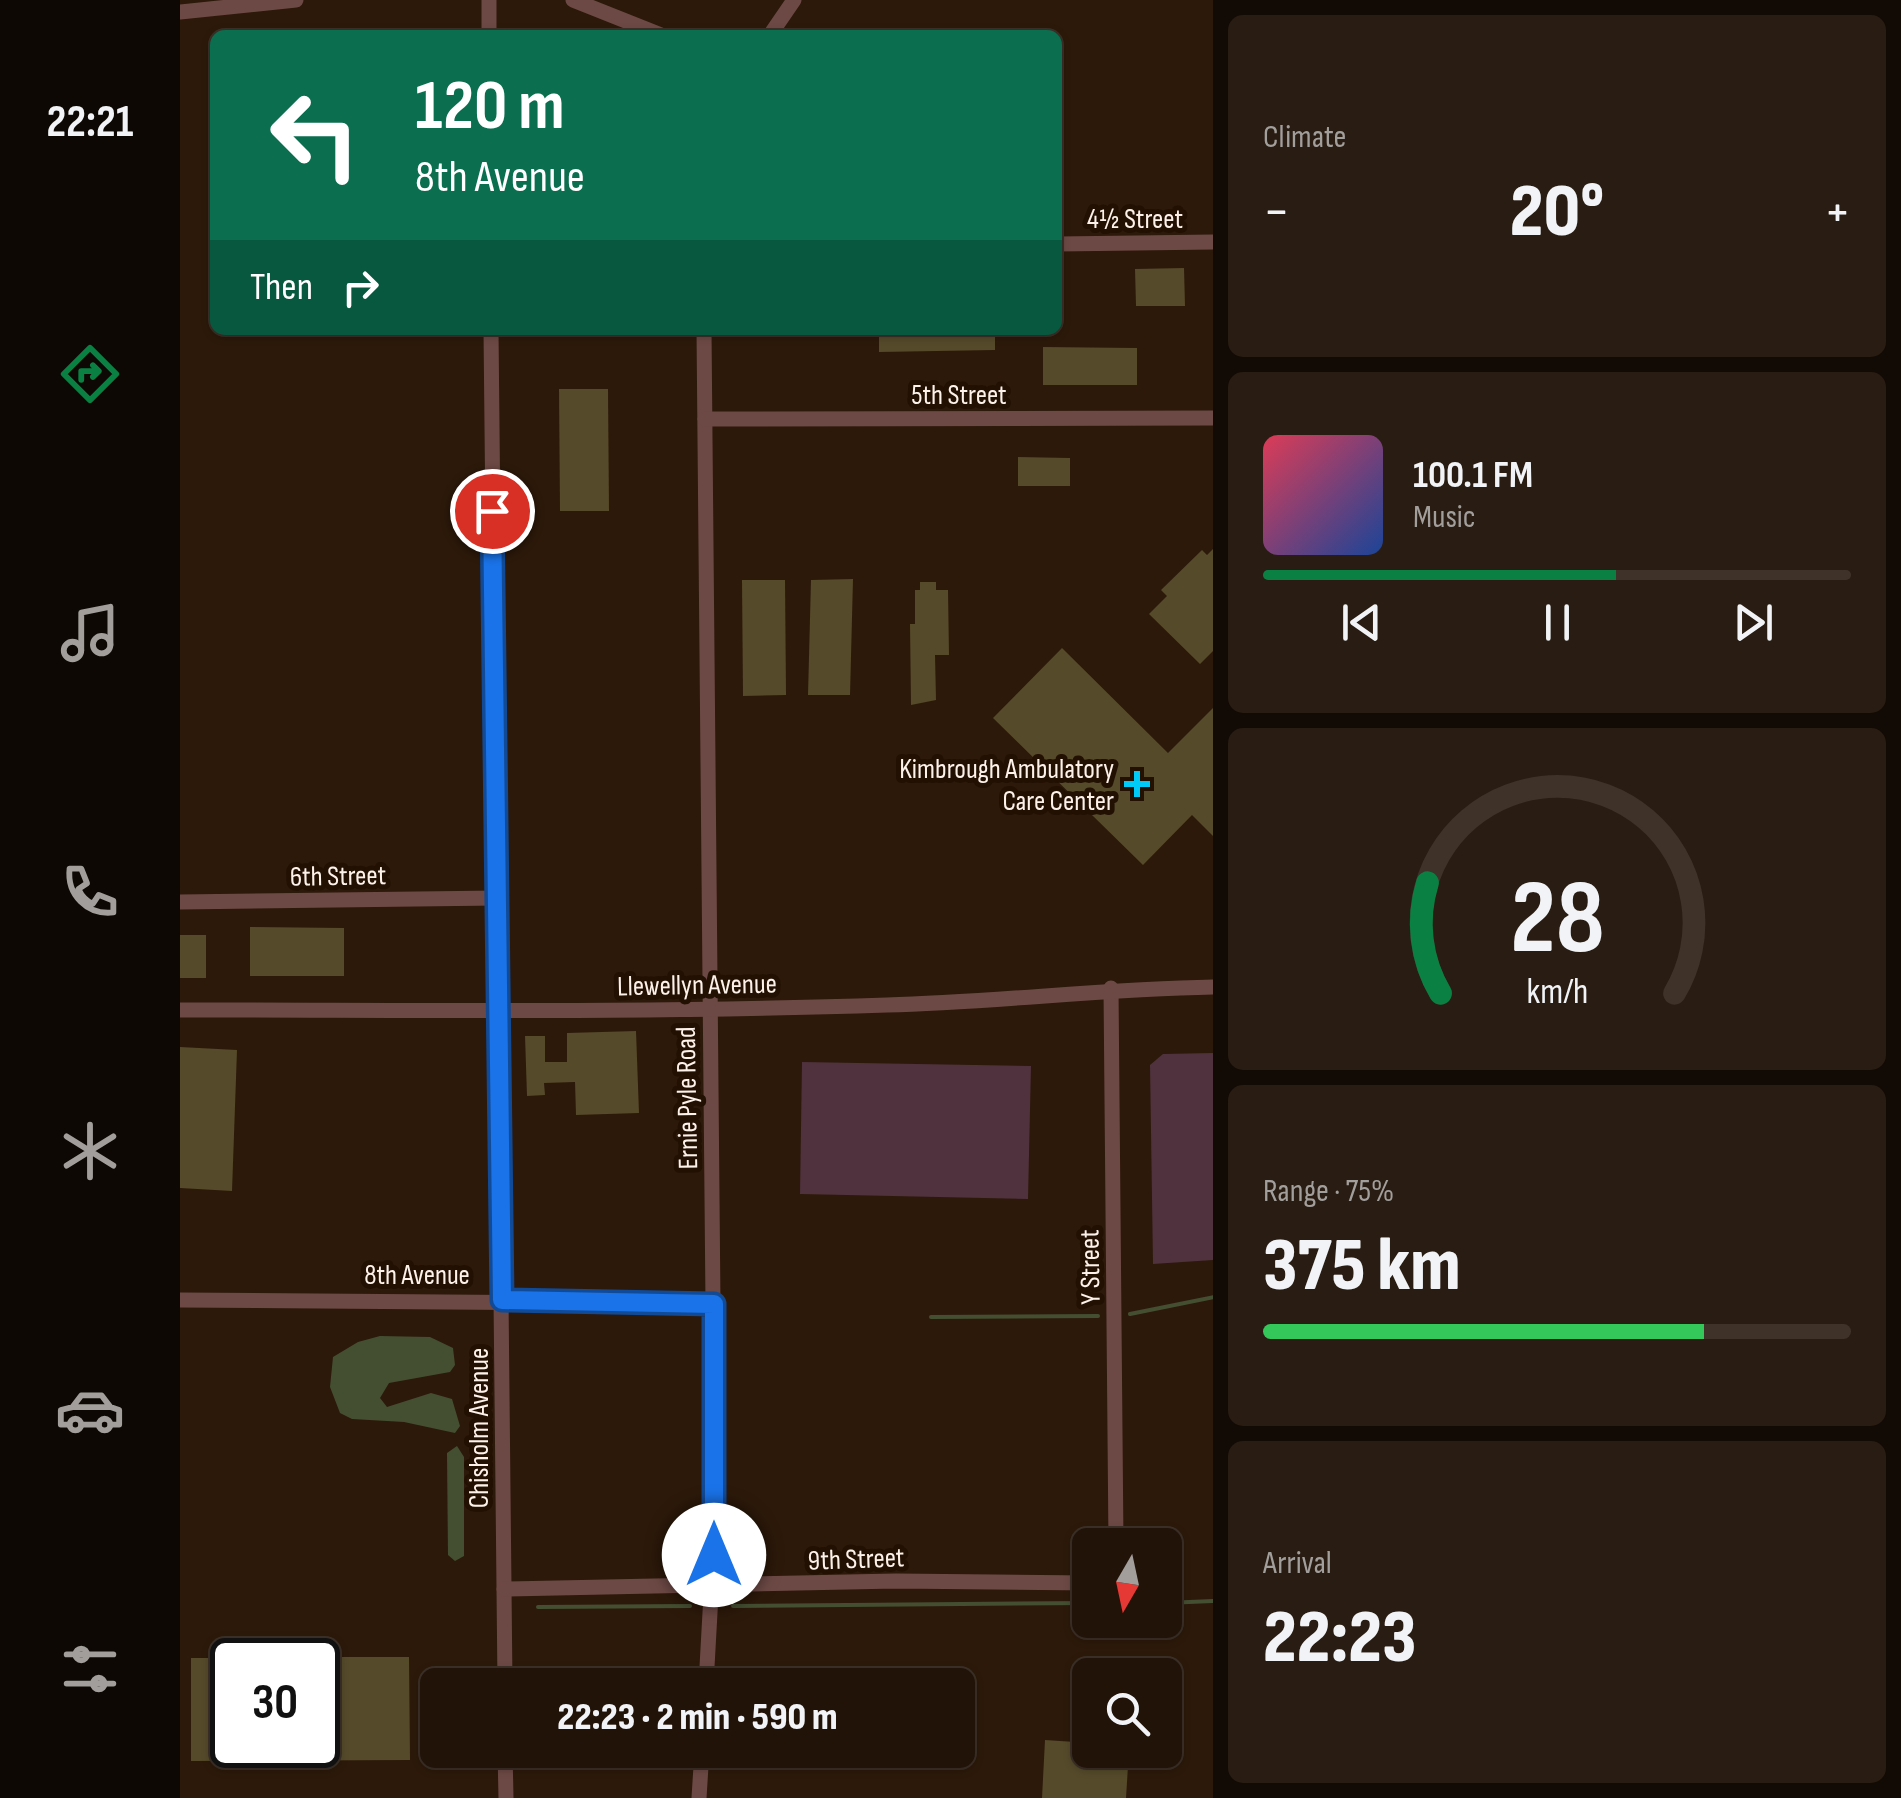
<!DOCTYPE html>
<meta charset="utf-8">
<style>
body{margin:0;font-family:"Sofia Sans Condensed",sans-serif;background:#291c12;color:#f1f3f6;height:100vh;display:flex;flex-direction:column;font-size:38px;white-space:nowrap}
*{box-sizing:border-box;margin:0}
p{font-size:32px;color:#a29e9c}
.icon{flex:none;width:55px;height:55px;fill:none;stroke:currentColor;stroke-width:2;stroke-linecap:round;stroke-linejoin:round}
.map{position:relative;flex:1;overflow:hidden}
.drawer{display:flex;flex-direction:column;gap:15px;padding:15px;background:#120a04;width:688px}
.drawer>*{flex:none}
.banner{position:absolute;left:30px;top:30px;width:852px;height:305px;border-radius:15px;box-shadow:0 2px 8px #0004,0 0 0 2px #3e3229;background:#0b6e4f;color:#fff;overflow:hidden}
.needle{width:65px;rotate:189deg}
.tools{position:absolute;left:892px;top:1528px;display:grid;gap:20px}
.tools a{display:grid;place-items:center;width:110px;height:110px;border-radius:15px;background:#211308;box-shadow:0 2px 8px #0004,0 0 0 2px #3e3229;font-size:50px}
.speed{position:absolute;left:30px;top:1638px;display:flex;gap:20px;font-size:50px;font-weight:700;text-align:center}
.speed>*{display:grid;place-content:center;width:130px;height:130px;border-radius:50%;background:#211308;box-shadow:0 2px 8px #0004,0 0 0 2px #3e3229;line-height:1}
.speed .limit{border:5px solid #111;border-radius:15px;background:#fff;color:#111}
.pin{position:absolute;display:grid;place-items:center;width:85px;height:85px;color:#fff;margin:-42px;border:5px solid #fff;border-radius:50%;box-shadow:0 2px 10px #0007}
.me{position:absolute;width:110px;margin:-55px;rotate:0deg;stroke-linejoin:round;filter:drop-shadow(0 0 8px #0008)}
.turn{display:flex;align-items:center;gap:35px;height:210px;padding:0 40px;font-size:45px}
.turn .icon{width:130px;height:130px;stroke-width:2.5}
.turn b{display:block;font-size:70px;line-height:85px}
.then{display:flex;align-items:center;height:95px;padding:0 40px;background:#0003;gap:20px;font-size:38px}
.big{font-size:75px;font-weight:800;line-height:1.1}
.drawer .card{flex:1;display:flex;flex-direction:column;justify-content:center;gap:15px;min-width:0;padding:0 35px;border-radius:15px;background:#291c12}
.drawer .dial{align-items:center;gap:0}
.dial svg{height:260px;overflow:visible;fill:none;stroke:#3e3229;stroke-width:7;stroke-linecap:round;text-anchor:middle}
.dial text{fill:#f1f3f6;stroke:none}
.song{display:flex;align-items:center;gap:30px}
.cover{width:120px;height:120px;border-radius:15px;background:linear-gradient(135deg,hsl(350 70% 55%),hsl(220 70% 35%))}
.played{height:10px;border-radius:5px;background:linear-gradient(90deg,#0b8043 60%,#3e3229 60%)}
.keys{display:flex;justify-content:space-around;direction:ltr}
.heat{display:flex;justify-content:space-between;align-items:center;font-size:55px;direction:ltr}
.charge{height:15px;border-radius:8px;background:linear-gradient(90deg,#34c759 75%,#3e3229 0)}
.trip{position:absolute;left:240px;top:1668px;width:555px;height:100px;border-radius:15px;background:#211308;box-shadow:0 2px 8px #0004,0 0 0 2px #3e3229;font-weight:800;line-height:100px;text-align:center}
main{display:flex;flex:1;min-height:0}
.tabs{display:flex;flex-direction:column;width:180px;justify-content:space-around;align-items:center;background:#0d0803;color:#a29e9c}
.tabs .icon{width:70px;height:70px}
.tabs .current{color:#0b8043}
.tabs b{font-size:45px;color:#f1f3f6}
.map>svg:first-child{display:block}
.green{fill:#4f323d}
.water{fill:#444f31}
.lines{fill:none;stroke-linecap:round;stroke-linejoin:round}
.stream{stroke:#444f31;stroke-width:4}
.building{fill:#554a2a}
.minor{stroke:#6d4945;stroke-width:15}
.route-casing{stroke:#114b97;stroke-width:25}
.route{stroke:#1a73e8;stroke-width:18}
.poi-dot{fill:#00cbf8;stroke:#221003;stroke-width:4}
.labels{text-anchor:middle;stroke-width:10;stroke-linejoin:round;paint-order:stroke}
.street-label{font-size:28px;fill:#fdf2ea;stroke:#221003}
.poi-label{font-size:28px;fill:#fdf2ea;stroke:#221003;text-anchor:end}
</style>
<main>
<nav class="tabs">
<b>22:21</b>
<svg class="icon current" aria-label="directions" viewBox="0 0 24 24"><path d="M12 3l9 9-9 9-9-9zM9 14v-3h6M13 9l2 2-2 2"/></svg>
<svg class="icon" aria-label="music" viewBox="0 0 24 24"><path d="M9 18V5l10-2v13"/><circle cx="6" cy="18" r="3"/><circle cx="16" cy="16" r="3"/></svg>
<svg class="icon" aria-label="phone" viewBox="0 0 24 24"><path d="M5 4h4l2 5-3 2q2 4 5 5l2-3 5 2v4C11 20 4 13 5 4z"/></svg>
<svg class="icon" aria-label="climate" viewBox="0 0 24 24"><path d="M12 3v18M4 7l16 10M4 17L20 7"/></svg>
<svg class="icon" aria-label="car" viewBox="0 0 24 24"><path d="M5 17H2v-5l4-1 3-4h7l3 4 3 1v5h-3M9 17h6M6 11h13"/><circle cx="7" cy="17" r="2"/><circle cx="17" cy="17" r="2"/></svg>
<svg class="icon" aria-label="filters" viewBox="0 0 24 24"><path d="M4 7h16M4 17h16"/><circle cx="9" cy="7" r="2"/><circle cx="15" cy="17" r="2"/></svg>
</nav>
<div class="map">
<svg width="1034" height="1798" viewBox="0 0 1034 1798">
<rect width="100%" height="100%" fill="#2c190a"/>
<g class="green">
<path d="M1033 1053V1260L973 1264 970 1065 983 1054Z"/>
<path d="M622 1062 851 1066 848 1199 620 1194Z"/>
</g>
<g class="water">
<path d="M200 1336 250 1337 273 1348 275 1365 270 1372 209 1383 200 1398 207 1407 251 1393 272 1399 280 1426 275 1433 224 1422 172 1419 160 1413 150 1387 153 1357 178 1342Z"/>
<path d="M277 1446 284 1457V1556L275 1561 268 1555 267 1453Z"/>
</g>
<g class="lines">
<g class="stream">
<path d="M950 1314 1034 1297"/>
<path d="M751 1317 918 1316"/>
<path d="M985 1603 1034 1601"/>
<path d="M553 1606 910 1603"/>
<path d="M358 1607 510 1606"/>
</g>
</g>
<g class="building">
<path d="M1004 268 1005 306H956L955 269Z"/>
<path d="M699 330H815V350L699 352Z"/>
<path d="M863 347 957 348V385H863Z"/>
<path d="M379 389H428L429 511H380Z"/>
<path d="M838 457 890 458V486H838Z"/>
<path d="M1034 548V650L1020 664 969 614 987 596 981 590 1022 550 1027 555Z"/>
<path d="M673 579 670 695H628L631 580Z"/>
<path d="M562 580H605L606 695 563 696Z"/>
<path d="M740 582H756V590H768L769 655H755L756 700 731 705 730 624H735V590H740Z"/>
<path d="M882 648 988 753 1034 707V837L1012 815 963 865 813 718Z"/>
<path d="M70 927 164 928V976H70Z"/>
<rect x="0" y="935" width="26" height="43"/>
<path d="M456 1031 459 1113 396 1115 395 1082 364 1083 365 1095 347 1096 345 1036H365V1062H387V1033Z"/>
<path d="M0 1047 57 1050 52 1191 0 1188Z"/>
<path d="M138 1657H229L230 1760 11 1761V1658H52V1745H138Z"/>
<path d="M865 1740 910 1743V1750H949L946 1798H862Z"/>
</g>
<g class="lines">
<g class="minor">
<path d="M309 0V35"/>
<path d="M393 0 481 35"/>
<path d="M0 12 116 0"/>
<path d="M590 35 614 0"/>
<path d="M878 244 1034 242"/>
<path d="M311 330 325 1685"/>
<path d="M524 330 535 1522 526 1685"/>
<path d="M525 419 1034 418"/>
<path d="M0 902 318 898"/>
<path d="M931 988 936 1545"/>
<path d="M0 1010C236 1010 472 1013 707 1005 816 1002 924 989 1034 987"/>
<path d="M0 1300 534 1304"/>
<path d="M324 1589 716 1581 910 1583"/>
<path d="M325 1750 326 1798"/>
<path d="M519 1798 522 1750"/>
</g>
</g>
<g class="lines">
<g class="route-casing">
<path id="route" d="M312 511 322 1300 534 1304V1555"/>
</g>
<use href="#route" class="route"/>
</g>
<path class="poi-dot" d="M952 769h10v10h10v10h-10v10h-10v-10h-10v-10h10z"/>
<g class="labels">
<g class="street-label">
<text x="955" y="228">4½ Street</text>
<text x="779" y="404">5th Street</text>
<text transform="translate(158 875) rotate(-1)" y="10">6th Street</text>
<text transform="translate(517 984) rotate(-1)" y="10">Llewellyn Avenue</text>
<text transform="translate(506 1098) rotate(-91)" y="10">Ernie Pyle Road</text>
<text transform="translate(909 1267) rotate(-91)" y="10">Y Street</text>
<text x="237" y="1284">8th Avenue</text>
<text transform="translate(298 1428) rotate(-90)" y="10">Chisholm Avenue</text>
<text transform="translate(676 1558) rotate(-2)" y="10">9th Street</text>
</g>
<g class="poi-label">
<text x="934" y="778">Kimbrough Ambulatory<tspan x="934" dy="32">Care Center</tspan></text>
</g>
</g>
</svg>
<div class="tools">
<a><svg class="needle" viewBox="-14 -14 28 28"><path d="M0-13l5 13h-10z" fill="#e53935"/><path d="M0 13l5-13h-10z" fill="#a29e9c"/></svg></a>
<a><svg class="icon" aria-label="search" viewBox="0 0 24 24"><circle cx="10" cy="10" r="6"/><path d="M15 15l6 6"/></svg></a>
</div>
<div class="speed"><div class="limit">30</div></div>
<div class="pin" style="left:312px;top:511px;background:#d93025"><svg class="icon" aria-label="arrive" viewBox="0 0 24 24"><path d="M6 21V4h12l-3 4 3 4H6"/></svg></div>
<svg class="me" style="left:534px;top:1555px" viewBox="-20 -20 40 40"><circle r="19" fill="#fff"/><path d="M0-13L10 11 0 6-10 11z" fill="#1a73e8"/></svg>
<div class="trip">22:23 · 2 min · 590 m</div>
<div class="banner">
<div class="turn"><svg class="icon" aria-label="left" viewBox="0 0 24 24"><path d="M17 20v-9H6M10 6l-5 5 5 5"/></svg><div><b>120 m</b>8th Avenue</div></div>
<div class="then">Then<svg class="icon" aria-label="right" viewBox="0 0 24 24"><path d="M7 20v-9h11M14 6l5 5-5 5"/></svg></div>
</div>
</div>
<section class="drawer">
<div class="card"><p>Climate</p>
<div class="heat"><a>−</a><b class="big">20°</b><a>+</a></div>
</div>
<div class="card">
<div class="song"><i class="cover"></i><div><b>100.1 FM</b><p>Music</p></div></div>
<div class="played"></div>
<div class="keys"><svg class="icon" aria-label="previous" viewBox="0 0 24 24"><path d="M18 5L8 12l10 7zM5 5v14"/></svg><svg class="icon" aria-label="pause" viewBox="0 0 24 24"><path d="M8 5v14M16 5v14"/></svg><svg class="icon" aria-label="next" viewBox="0 0 24 24"><path d="M6 5l10 7-10 7zM19 5v14"/></svg></div>
</div>
<div class="card dial"><svg viewBox="0 0 100 80">
<path d="M14 69A42 42 0 1 1 86 69"/>
<path d="M14 69A42 42 0 0 1 10 35" stroke="#0b8043"/>
<text x="50" y="56" font-size="32" font-weight="700">28</text>
<text x="50" y="72" font-size="11">km/h</text>
</svg></div>
<div class="card"><p>Range · 75%</p><b class="big">375 km</b><div class="charge"></div></div>
<div class="card"><p>Arrival</p><b class="big">22:23</b></div>
</section>
</main>
